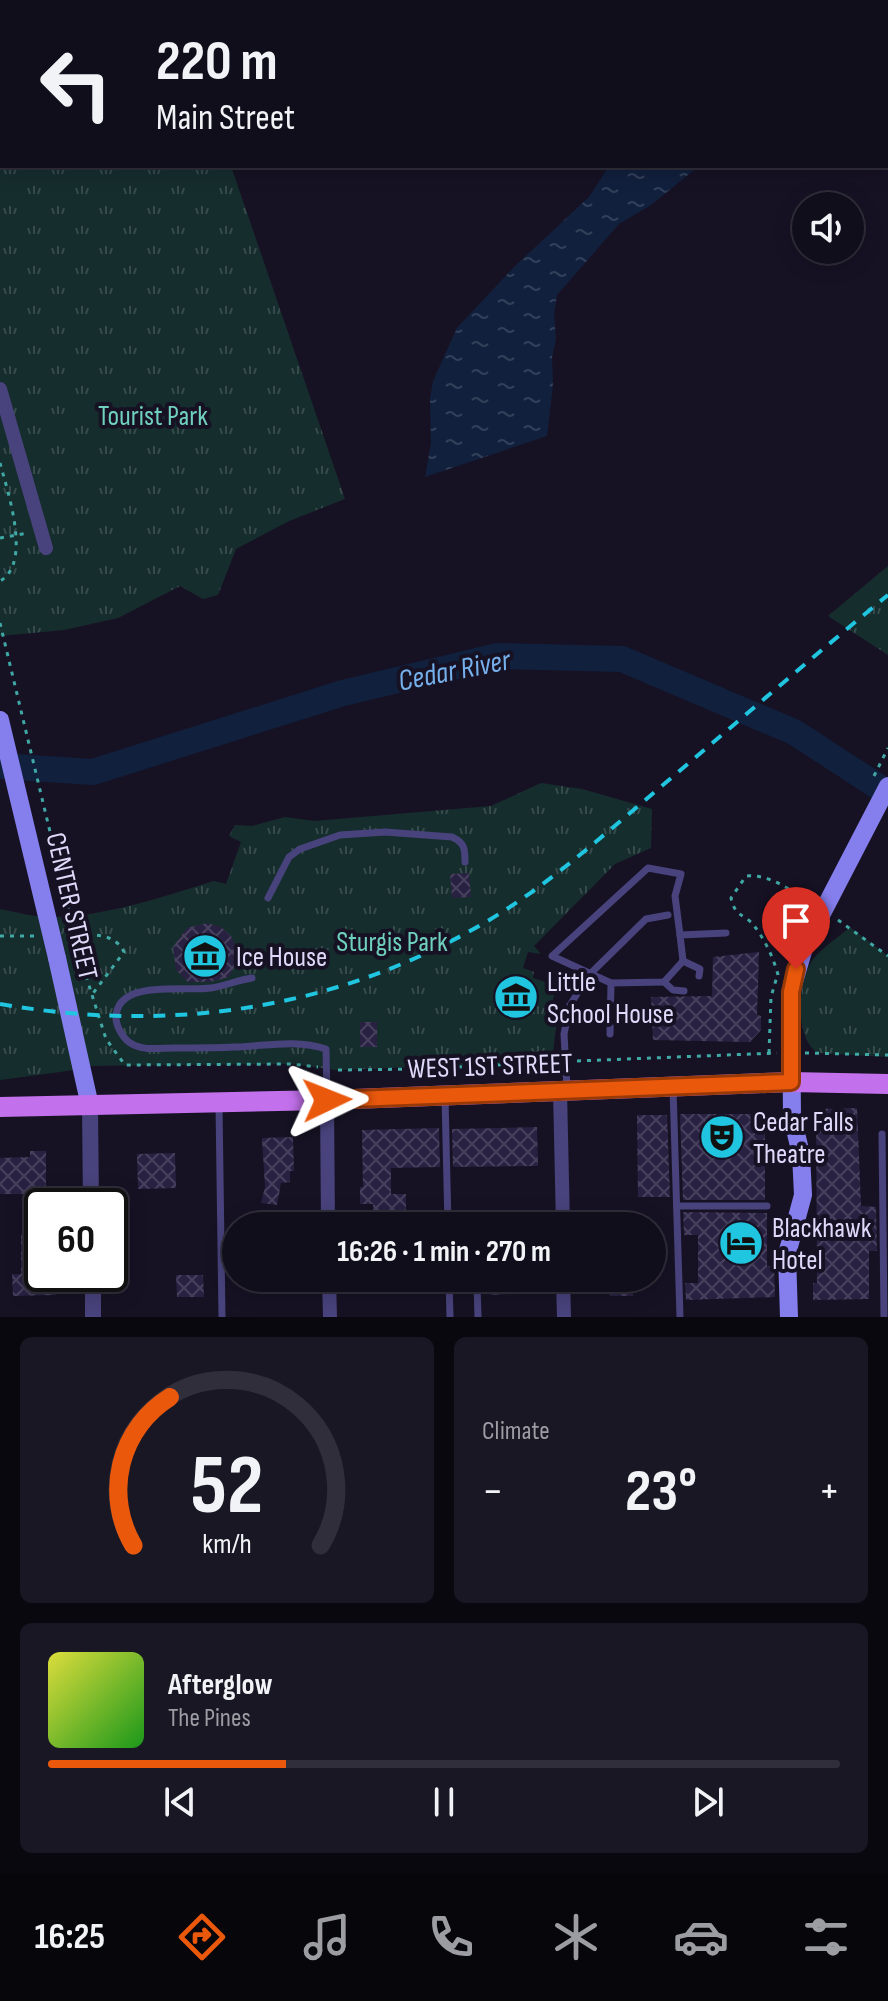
<!DOCTYPE html>
<meta charset="utf-8">
<style>
body{margin:0;font-family:"Sofia Sans Condensed",sans-serif;background:#191724;color:#f1f3f6;height:100vh;display:flex;flex-direction:column;font-size:30px;white-space:nowrap}
*{box-sizing:border-box;margin:0}
p{font-size:26px;color:#9c9ca3}
.icon{flex:none;width:44px;height:44px;fill:none;stroke:currentColor;stroke-width:2;stroke-linecap:round;stroke-linejoin:round}
.map{position:relative;height:1317px;overflow:hidden}
.panel{display:flex;flex-direction:column;gap:20px;padding:20px;background:#09080f;flex:1}
.panel>*{flex:none}
.top-card{position:absolute;left:0px;top:0px;width:888px;height:168px;box-shadow:0 4px 20px #0003,0 0 0 2px #302e3a;background:#100e1b;color:#f1f3f6;overflow:hidden}
.fabs{position:absolute;left:792px;top:192px;display:grid;gap:16px}
.fabs a{display:grid;place-items:center;width:72px;height:72px;border-radius:50%;background:#100e1b;box-shadow:0 4px 20px #0003,0 0 0 2px #302e3a;font-size:40px}
.speed{position:absolute;left:24px;top:1188px;display:flex;gap:16px;font-size:40px;font-weight:700;text-align:center}
.speed>*{display:grid;place-content:center;width:104px;height:104px;border-radius:50%;background:#100e1b;box-shadow:0 4px 20px #0003,0 0 0 2px #302e3a;line-height:1}
.speed .limit{border:4px solid #111;border-radius:12px;background:#fff;color:#111}
.pin{position:absolute;display:grid;place-items:center;width:68px;height:68px;color:#fff;margin:-82px -34px;border-radius:50% 50% 50% 0;rotate:-45deg;box-shadow:0 0 8px #0007}
.pin .icon{rotate:45deg}
.me{position:absolute;width:88px;margin:-44px;rotate:88deg;stroke-linejoin:round;filter:drop-shadow(0 0 6px #0008)}
.turn{display:flex;align-items:center;gap:28px;height:168px;padding:0 24px;font-size:36px}
.turn .icon{width:104px;height:104px;stroke-width:2.5}
.turn b{display:block;font-size:56px;line-height:68px}
.big{font-size:60px;font-weight:700;line-height:1.1}
.panel .widget{flex:1;display:flex;flex-direction:column;justify-content:center;gap:12px;min-width:0;padding:0 28px;border-radius:12px;background:#191724}
.panel .dial{align-items:center;gap:0}
.dial svg{height:208px;overflow:visible;fill:none;stroke:#302e3a;stroke-width:7;stroke-linecap:round;text-anchor:middle}
.dial text{fill:#f1f3f6;stroke:none}
.song{display:flex;align-items:center;gap:24px}
.cover{width:96px;height:96px;border-radius:12px;background:linear-gradient(135deg,hsl(60 70% 55%),hsl(120 70% 35%))}
.played{height:8px;border-radius:4px;background:linear-gradient(90deg,#ea580c 30%,#302e3a 30%)}
.keys{display:flex;justify-content:space-around;direction:ltr}
.heat{display:flex;justify-content:space-between;align-items:center;font-size:44px;direction:ltr}
.panel .tiles{flex:1;display:grid;gap:20px;grid-template-columns:1fr 1fr}
.widget:last-child{grid-column:span 2}
.trip{position:absolute;left:222px;top:1212px;width:444px;height:80px;border-radius:40px;background:#100e1b;box-shadow:0 4px 20px #0003,0 0 0 2px #302e3a;font-weight:700;line-height:80px;text-align:center}
.tab-bar{display:flex;height:128px;justify-content:space-around;align-items:center;background:#06060b;color:#9c9ca3}
.tab-bar .icon{width:56px;height:56px}
.tab-bar .on{color:#ea580c}
.tab-bar b{font-size:36px;color:#f1f3f6}
.map>svg:first-child{display:block}
.park{fill:url(#park-tufts)}
.water{fill:url(#water-ripples)}
.lines{fill:none;stroke-linecap:round;stroke-linejoin:round}
.river{stroke:#11203d;stroke-width:26}
.building{fill:url(#building-cross-hatch)}
.path{stroke:#40a8a5;stroke-width:3;stroke-dasharray:4 6;stroke-linecap:butt}
.service{stroke:#48437c;stroke-width:7}
.minor{stroke:#48437c;stroke-width:14}
.tertiary{stroke:#48437c;stroke-width:16}
.secondary{stroke:#857eed;stroke-width:18}
.primary{stroke:#c270eb;stroke-width:20}
.rail{stroke:#20c5e0;stroke-width:4;stroke-dasharray:12 10;stroke-linecap:butt}
.path-bridge{stroke:#40a8a5;stroke-width:3;stroke-dasharray:4 6;stroke-linecap:butt}
.secondary-bridge{stroke:#857eed;stroke-width:18}
.route-casing{stroke:#983908;stroke-width:20}
.route{stroke:#ea580c;stroke-width:14}
.labels{text-anchor:middle;stroke-width:8;stroke-linejoin:round;paint-order:stroke}
.park-label{font-size:28px;fill:#6fd0bc;stroke:#161224}
.street-label{font-size:28px;fill:#dfdafa;stroke:#161224}
.poi-label{font-size:28px;fill:#dfdafa;stroke:#161224;text-anchor:start}
.water-label{font-size:30px;font-style:italic;fill:#76b0ec;stroke:#161224}
</style>
<div class="map">
<svg width="888" height="1317" viewBox="0 0 888 1317">
<defs>
<pattern id="park-tufts" width="24" height="20" patternUnits="userSpaceOnUse" patternTransform="scale(2)"><rect width="24" height="20" fill="#162d2d"/><path d="M3 7l-1-3M5 7V3M7 7l1-3M15 17l-1-3M17 17v-4M19 17l1-3" fill="none" stroke="#374b4c"/></pattern>
<pattern id="water-ripples" width="26" height="14" patternUnits="userSpaceOnUse" patternTransform="scale(2)"><rect width="26" height="14" fill="#11203d"/><path d="M2 4q2-2 4 0t4 0M15 11q2-2 4 0t4 0" fill="none" stroke="#33405a"/></pattern>
<pattern id="building-cross-hatch" width="8" height="8" patternUnits="userSpaceOnUse" patternTransform="scale(2)"><rect width="8" height="8" fill="#292142"/><path d="M0 0l8 8M0 8l8-8" fill="none" stroke="#48415e"/></pattern>
</defs>
<rect width="100%" height="100%" fill="#161224"/>
<g class="park">
<path d="M0 61 2 166H231L345 499 289 521 236 549 218 595 203 599 180 586 118 618 64 630 0 636Z"/>
<path d="M888 566V655L828 616Z"/>
<path d="M541 783 582 789 652 809 651 848 615 864 534 946 541 954 528 952 523 968 534 972 533 978 557 986 546 1021 556 1026 552 1062 336 1070 291 1064 82 1066V1069L0 1080V909C16 912 33 917 49 917 106 917 161 897 214 881L226 884 241 842 229 836 235 825 252 826 285 817 314 821 491 806Z"/>
<path d="M850 927 888 956V1057L818 1053C795 1039 798 988 809 966 816 951 838 938 850 927Z"/>
</g>
<path class="water" d="M609 166H699L651 205 619 224 557 295 554 315 556 339 552 357 553 385 547 436 425 477 431 443 430 399 433 381 457 328 515 266 589 197Z"/>
<g class="lines">
<path class="river" d="M0 766 93 772 343 693 498 656 622 659 794 732 888 793"/>
</g>
<g class="building">
<path d="M469 873 471 897 452 898 450 874Z"/>
<path d="M207 923 221 927 231 936 237 950 236 964 229 977 210 982H188L176 970 173 947 187 928Z"/>
<path d="M759 952 757 1015 761 1016V1030L750 1042 653 1040 651 997 712 996 713 957Z"/>
<path d="M511 981 532 989 521 1015 500 1005Z"/>
<rect x="360" y="1022" width="17" height="25"/>
<path d="M857 1108 861 1206 876 1207 877 1251H869V1299L813 1300V1283H817L816 1109Z"/>
<path d="M680 1114H765V1200H683Z"/>
<path d="M637 1115H667L670 1197H638Z"/>
<path d="M537 1127 538 1166 453 1167 452 1129Z"/>
<path d="M439 1128 440 1167 391 1168V1194H406V1211H393V1226H374L373 1204H360V1187H363L362 1130Z"/>
<path d="M293 1137 294 1171H290V1182L281 1183 277 1205 261 1203 265 1187 262 1138Z"/>
<path d="M30 1151H46V1203H31V1194H0V1158L30 1157Z"/>
<path d="M175 1153 176 1188 138 1189 137 1154Z"/>
<path d="M683 1212 767 1213V1266H774L775 1297 686 1300 685 1283H698V1235H684Z"/>
<path d="M21 1234H42V1274H56V1295L13 1296 12 1274H21Z"/>
<path d="M176 1275H203L204 1297H177Z"/>
<path d="M489 1278H534V1293L490 1295Z"/>
<path d="M610 1278H634L633 1296H610Z"/>
</g>
<g class="lines">
<g class="path">
<path d="M0 463C8 493 32 563 0 581"/>
<path d="M0 538 28 533"/>
<path d="M838 920 888 956"/>
<path d="M67 935C88 935 114 931 124 952L91 996"/>
<path d="M0 936H35"/>
<path d="M80 957 106 1039 125 1065 291 1064 318 1067"/>
<path d="M778 975C774 959 765 940 755 927 744 912 736 919 731 898L746 876C771 874 791 891 811 903"/>
<path d="M769 1053 771 997 778 973"/>
<path d="M805 1053 888 1055"/>
<path d="M577 1061 777 1053"/>
<path d="M338 1070 420 1069 554 1062"/>
</g>
<g class="service">
<path d="M268 898 289 857 300 849 340 835 385 832 452 837C465 843 465 849 465 862"/>
<path d="M683 961 700 969 699 976"/>
<path d="M252 978C238 980 225 986 211 988 186 992 115 978 116 1019 117 1028 124 1040 132 1044 144 1051 161 1048 174 1048 195 1048 215 1048 235 1047 267 1046 295 1039 326 1049L327 1097"/>
<path d="M664 982 673 990 684 991"/>
<path d="M611 983 664 982 683 961 680 935 726 933"/>
<path d="M610 1034 611 983 552 956 648 868 681 874 675 896 680 935"/>
<path d="M567 1088 564 1034 570 1005 589 975 646 919 668 915"/>
<path d="M673 1088 680 1317"/>
<path d="M445 1097 448 1226"/>
<path d="M219 1105 222 1317"/>
<path d="M882 1134 884 1317"/>
<path d="M677 1206H767"/>
<path d="M449 1278 450 1317"/>
<path d="M477 1284 478 1317"/>
</g>
<g class="minor">
<path d="M0 389 46 548"/>
<path d="M560 1090 563 1226"/>
<path d="M327 1100 328 1226"/>
<path d="M329 1278 330 1317"/>
<path d="M563 1278 564 1317"/>
</g>
<g class="tertiary">
<path d="M90 1106 91 1206"/>
<path d="M93 1274V1317"/>
</g>
<g class="secondary">
<path d="M57 958 90 1106"/>
<path d="M789 1317 787 1254 803 1195 801 1154 792 1117 791 992 804 948"/>
</g>
<path class="primary" d="M0 1107 327 1100 791 1082 888 1084"/>
<path class="rail" d="M0 1004C168 1033 330 1011 479 926 544 889 600 838 657 790 734 725 810 659 888 595"/>
<g class="path-bridge">
<path d="M0 623 80 957"/>
<path d="M874 776 888 748"/>
</g>
<g class="secondary-bridge">
<path d="M0 720 57 958"/>
<path d="M804 948 888 786"/>
</g>
</g>
<g class="lines">
<g class="route-casing">
<path id="route" d="M327 1100 791 1082V992L796 969"/>
</g>
<use href="#route" class="route"/>
</g>
<defs>
<g id="museum-disc" transform="scale(2.3)"><circle r="9.5" fill="#20c5e0" stroke="#161224"/><path d="M0-6L6-3V-2H-6V-3ZM-5-1h2V3h-2ZM-1-1h2V3h-2ZM3-1h2V3H3ZM-6 4H6V6H-6Z" fill="#111"/></g>
<g id="theatre-disc" transform="scale(2.3)"><circle r="9.5" fill="#20c5e0" stroke="#161224"/><path d="M-5-5.5Q0-4 5-5.5V0Q5 5 0 6Q-5 5-5 0ZM-3.3-2.5H-1v1.5H-3.3ZM1-2.5H3.3v1.5H1ZM-2.8 1Q0 5.5 2.8 1Z" fill="#111"/></g>
<g id="hotel-disc" transform="scale(2.3)"><circle r="9.5" fill="#20c5e0" stroke="#161224"/><path d="M-6-4.5h1.5V1H6V5H4.5V3h-9V5H-6ZM-4 0a1.8 1.8 0 1 1 3.6 0ZM.5 0V-2.5h3Q6-2.5 6 0Z" fill="#111"/></g>
</defs>
<g fill-rule="evenodd">
<use href="#museum-disc" x="205" y="956"/>
<use href="#museum-disc" x="516" y="997"/>
<use href="#theatre-disc" x="722" y="1137"/>
<use href="#hotel-disc" x="741" y="1243"/>
</g>
<g class="labels">
<g class="park-label">
<text x="153" y="425">Tourist Park</text>
<text x="392" y="951">Sturgis Park</text>
</g>
<g class="street-label">
<text transform="translate(73 906) rotate(77)" y="10">CENTER STREET</text>
<text transform="translate(490 1065) rotate(-2)" y="10">WEST 1ST STREET</text>
</g>
<g class="poi-label">
<text x="236" y="966">Ice House</text>
<text x="547" y="991">Little<tspan x="547" dy="32">School House</tspan></text>
<text x="753" y="1131">Cedar Falls<tspan x="753" dy="32">Theatre</tspan></text>
<text x="772" y="1237">Blackhawk<tspan x="772" dy="32">Hotel</tspan></text>
</g>
<g class="water-label">
<text transform="translate(454 670) rotate(-11)" y="10">Cedar River</text>
</g>
</g>
</svg>
<div class="fabs">
<a><svg class="icon" aria-label="sound" viewBox="0 0 24 24"><path d="M4 9h4l5-4v14l-5-4H4zM17 9q2 3 0 6"/></svg></a>
</div>
<div class="speed"><div class="limit">60</div></div>
<div class="pin" style="left:796px;top:969px;background:#d93025"><svg class="icon" aria-label="arrive" viewBox="0 0 24 24"><path d="M6 21V4h12l-3 4 3 4H6"/></svg></div>
<svg class="me" style="left:327px;top:1100px" viewBox="-20 -20 40 40"><path d="M0-17L14 15 0 8-14 15z" fill="#ea580c" stroke="#fff" stroke-width="4"/></svg>
<div class="trip">16:26 · 1 min · 270 m</div>
<div class="top-card">
<div class="turn"><svg class="icon" aria-label="left" viewBox="0 0 24 24"><path d="M17 20v-9H6M10 6l-5 5 5 5"/></svg><div><b>220 m</b>Main Street</div></div>
</div>
</div>
<section class="panel">
<div class="tiles">
<div class="widget dial"><svg viewBox="0 0 100 80">
<path d="M14 69A42 42 0 1 1 86 69"/>
<path d="M14 69A42 42 0 0 1 28 12" stroke="#ea580c"/>
<text x="50" y="56" font-size="32" font-weight="700">52</text>
<text x="50" y="72" font-size="11">km/h</text>
</svg></div>
<div class="widget"><p>Climate</p>
<div class="heat"><a>−</a><b class="big">23°</b><a>+</a></div>
</div>
<div class="widget">
<div class="song"><i class="cover"></i><div><b>Afterglow</b><p>The Pines</p></div></div>
<div class="played"></div>
<div class="keys"><svg class="icon" aria-label="previous" viewBox="0 0 24 24"><path d="M18 5L8 12l10 7zM5 5v14"/></svg><svg class="icon" aria-label="pause" viewBox="0 0 24 24"><path d="M8 5v14M16 5v14"/></svg><svg class="icon" aria-label="next" viewBox="0 0 24 24"><path d="M6 5l10 7-10 7zM19 5v14"/></svg></div>
</div>
</div>
</section>
<nav class="tab-bar">
<b>16:25</b>
<svg class="icon on" aria-label="directions" viewBox="0 0 24 24"><path d="M12 3l9 9-9 9-9-9zM9 14v-3h6M13 9l2 2-2 2"/></svg>
<svg class="icon" aria-label="music" viewBox="0 0 24 24"><path d="M9 18V5l10-2v13"/><circle cx="6" cy="18" r="3"/><circle cx="16" cy="16" r="3"/></svg>
<svg class="icon" aria-label="phone" viewBox="0 0 24 24"><path d="M5 4h4l2 5-3 2q2 4 5 5l2-3 5 2v4C11 20 4 13 5 4z"/></svg>
<svg class="icon" aria-label="climate" viewBox="0 0 24 24"><path d="M12 3v18M4 7l16 10M4 17L20 7"/></svg>
<svg class="icon" aria-label="car" viewBox="0 0 24 24"><path d="M5 17H2v-5l4-1 3-4h7l3 4 3 1v5h-3M9 17h6M6 11h13"/><circle cx="7" cy="17" r="2"/><circle cx="17" cy="17" r="2"/></svg>
<svg class="icon" aria-label="filters" viewBox="0 0 24 24"><path d="M4 7h16M4 17h16"/><circle cx="9" cy="7" r="2"/><circle cx="15" cy="17" r="2"/></svg>
</nav>
